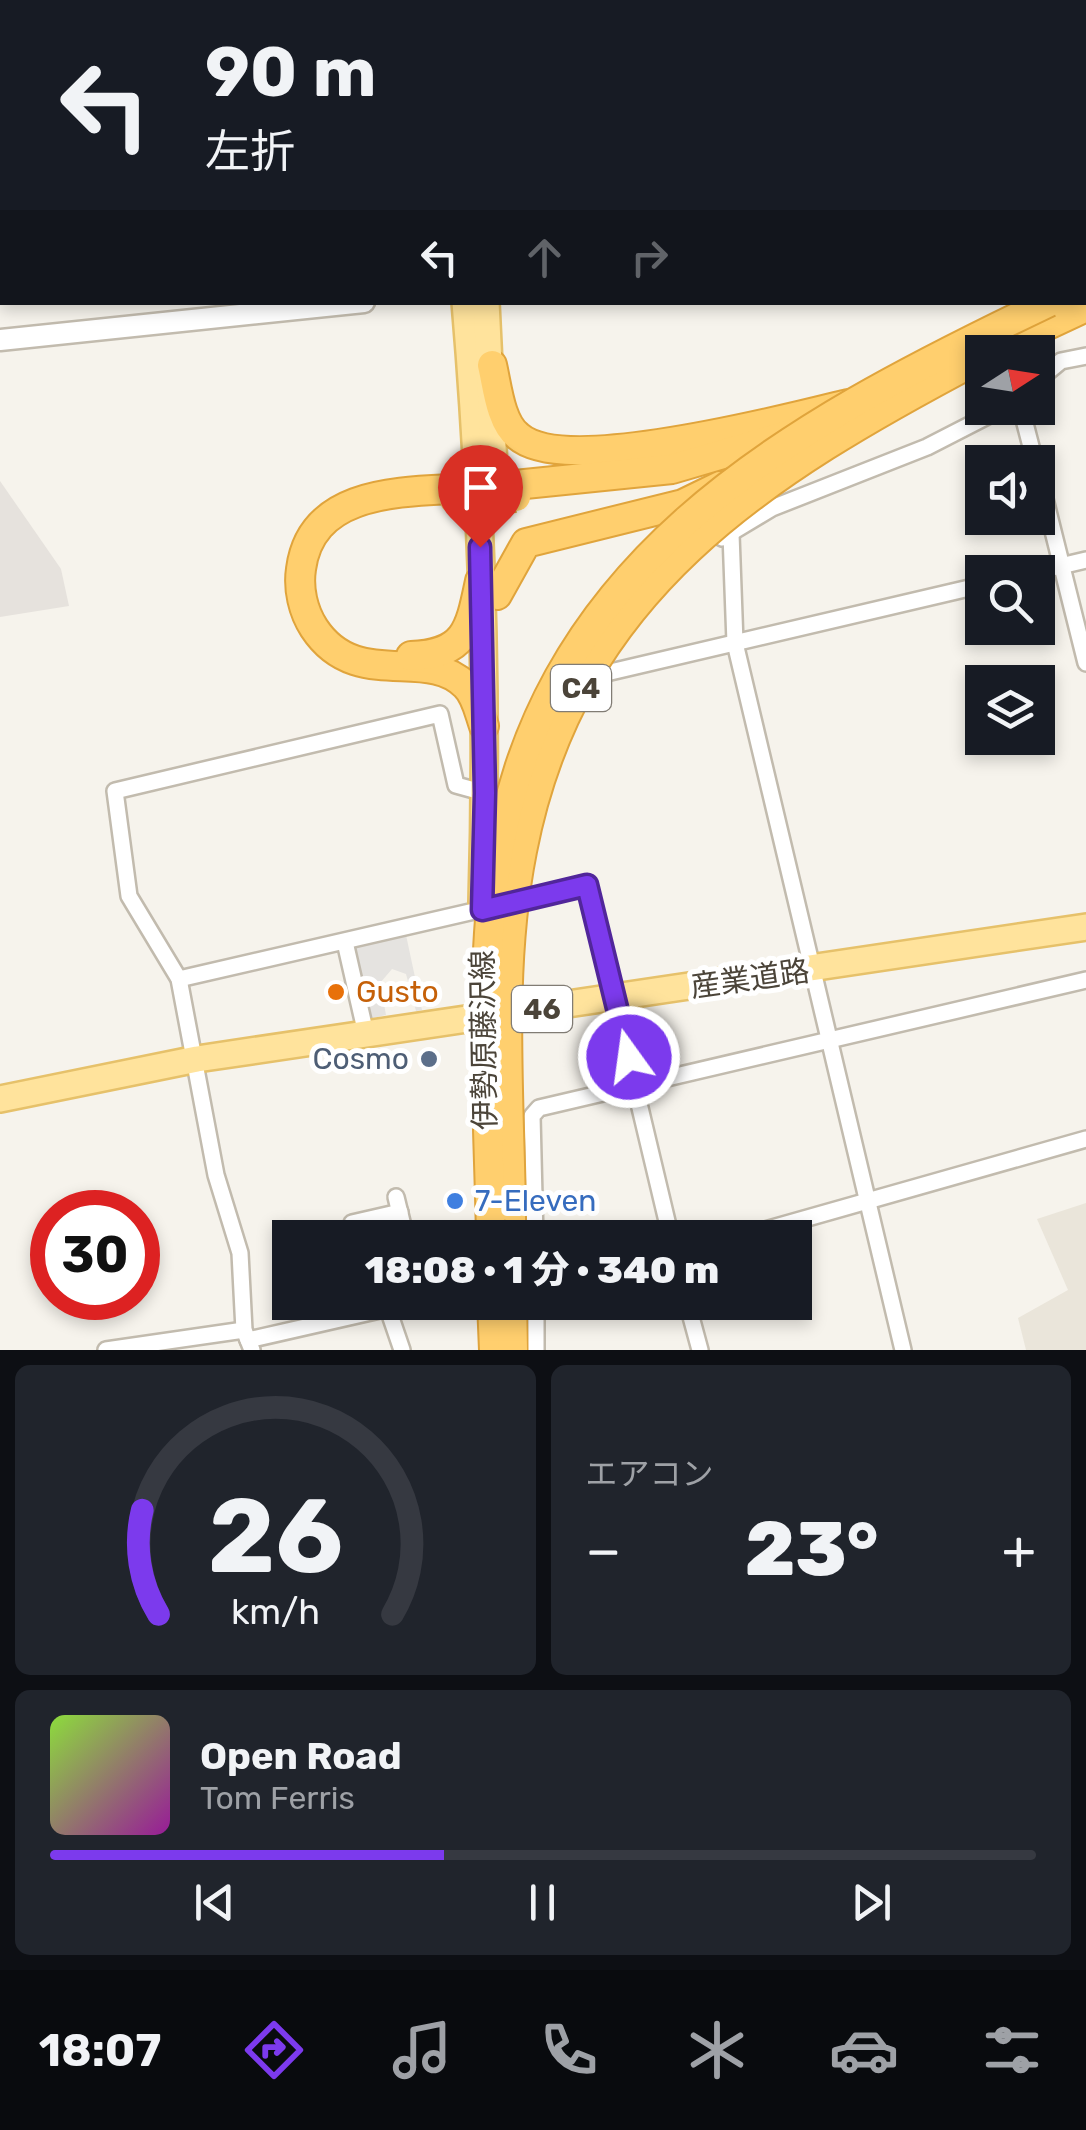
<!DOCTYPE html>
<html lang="ja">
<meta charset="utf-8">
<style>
body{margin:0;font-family:Rubik,"Noto Sans JP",sans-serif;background:#20242c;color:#f1f3f6;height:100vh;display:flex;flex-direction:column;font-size:38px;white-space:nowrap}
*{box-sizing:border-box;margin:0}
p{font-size:32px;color:#9ea1a6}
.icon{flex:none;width:55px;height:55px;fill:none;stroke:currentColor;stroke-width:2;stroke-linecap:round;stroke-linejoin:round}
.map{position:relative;height:1350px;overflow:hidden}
.sheet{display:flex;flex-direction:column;gap:15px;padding:15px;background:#0d0f14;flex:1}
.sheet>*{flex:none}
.hud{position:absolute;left:0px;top:0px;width:1088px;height:305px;box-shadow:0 5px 15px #0003;background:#171b24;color:#f1f3f6;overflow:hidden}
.needle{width:65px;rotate:78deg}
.controls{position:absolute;left:965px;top:335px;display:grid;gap:20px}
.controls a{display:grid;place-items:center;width:90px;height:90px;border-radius:0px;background:#171b24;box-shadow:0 5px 15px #0003;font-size:50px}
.speed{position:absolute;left:30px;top:1190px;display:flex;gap:20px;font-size:50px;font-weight:700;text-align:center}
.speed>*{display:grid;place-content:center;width:130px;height:130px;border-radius:50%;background:#171b24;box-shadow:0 5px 15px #0003;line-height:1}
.speed .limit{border:15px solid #d22;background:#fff;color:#111}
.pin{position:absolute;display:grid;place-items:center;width:85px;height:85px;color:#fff;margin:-102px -42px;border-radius:50% 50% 50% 0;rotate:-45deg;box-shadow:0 0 10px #0007}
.pin .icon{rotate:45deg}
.me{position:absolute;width:110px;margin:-55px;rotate:346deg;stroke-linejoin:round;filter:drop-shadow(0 0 8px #0008)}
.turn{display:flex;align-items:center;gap:35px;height:210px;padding:0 40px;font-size:45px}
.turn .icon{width:130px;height:130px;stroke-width:2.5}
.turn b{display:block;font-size:70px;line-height:85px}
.lanes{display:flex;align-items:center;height:95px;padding:0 40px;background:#0003;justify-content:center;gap:50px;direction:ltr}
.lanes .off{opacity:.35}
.big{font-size:75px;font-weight:800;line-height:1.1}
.sheet .card{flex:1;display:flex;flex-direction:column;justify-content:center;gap:15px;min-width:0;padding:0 35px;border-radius:15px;background:#20242c}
.sheet .dial{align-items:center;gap:0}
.dial svg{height:260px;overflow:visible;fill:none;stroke:#363941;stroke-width:7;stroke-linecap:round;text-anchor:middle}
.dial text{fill:#f1f3f6;stroke:none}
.song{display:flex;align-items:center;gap:30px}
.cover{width:120px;height:120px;border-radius:15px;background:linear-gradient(135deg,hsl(90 70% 55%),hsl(300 70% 35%))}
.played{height:10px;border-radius:5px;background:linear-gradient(90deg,#7c3aed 40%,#363941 40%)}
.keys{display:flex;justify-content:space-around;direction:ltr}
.heat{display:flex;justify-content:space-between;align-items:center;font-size:55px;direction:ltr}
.sheet .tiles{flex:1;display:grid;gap:15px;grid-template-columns:1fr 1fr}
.card:last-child{grid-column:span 2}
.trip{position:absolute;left:272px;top:1220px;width:540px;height:100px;border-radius:0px;background:#171b24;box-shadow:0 5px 15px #0003;font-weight:800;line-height:100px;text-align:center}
.tabs{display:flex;height:160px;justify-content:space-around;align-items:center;background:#090b0e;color:#9ea1a6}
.tabs .icon{width:70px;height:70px}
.tabs .on{color:#7c3aed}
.tabs b{font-size:45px;color:#f1f3f6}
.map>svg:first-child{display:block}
.residential{fill:#eae5da}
.industrial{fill:#e6e2dd}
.parking{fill:#e5e3e0}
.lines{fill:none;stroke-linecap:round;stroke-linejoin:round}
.minor-casing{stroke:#c2bbae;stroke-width:20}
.tertiary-casing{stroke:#c2bbae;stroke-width:25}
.primary-casing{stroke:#e6c16a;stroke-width:30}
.motorway-casing{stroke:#e0a43c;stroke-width:32}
.minor{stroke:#fff;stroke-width:15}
.tertiary{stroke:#fff;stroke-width:20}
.primary{stroke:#ffe39c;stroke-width:25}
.motorway{stroke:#ffcf6e;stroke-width:28}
.motorway-bridge-casing{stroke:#e0a43c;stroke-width:32;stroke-linecap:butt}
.motorway-bridge{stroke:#ffcf6e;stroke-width:28}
.route-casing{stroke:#51269a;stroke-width:25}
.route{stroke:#7c3aed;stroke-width:18}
.food-dot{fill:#e8710a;stroke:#fff;stroke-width:4}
.service-dot{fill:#5c6f8a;stroke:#fff;stroke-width:4}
.shop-dot{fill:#3f7fe0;stroke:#fff;stroke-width:4}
.labels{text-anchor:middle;stroke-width:10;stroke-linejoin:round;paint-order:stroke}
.shield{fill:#fff;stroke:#817c74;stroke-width:2.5}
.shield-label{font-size:28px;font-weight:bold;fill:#4b4439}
.street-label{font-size:30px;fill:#4b4439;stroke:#fff}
.food-label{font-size:30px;fill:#c56008;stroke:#fff;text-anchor:start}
.service-label{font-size:30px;fill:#4e5e75;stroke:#fff;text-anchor:end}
.shop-label{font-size:30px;fill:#366cbe;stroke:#fff;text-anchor:start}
</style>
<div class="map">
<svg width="1086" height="1350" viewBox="0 0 1086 1350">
<rect width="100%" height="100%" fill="#f6f3ec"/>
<path class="residential" d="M1086 1203V1350H1026L1018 1318 1068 1290 1037 1219Z"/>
<g class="industrial">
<path d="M670 0H926L927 2H670Z"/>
<path d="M0 481 61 569 69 606 0 617Z"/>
</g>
<path class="parking" d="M406 935 422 1010 416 1011 406 974 392 969 380 983 386 1015 369 1019 351 948Z"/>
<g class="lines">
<g class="minor-casing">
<g id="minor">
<path d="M424 0V2"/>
<path d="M479 0V2"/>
<path d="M938 0V2"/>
<path d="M1038 380 1061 361 1086 356"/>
<path d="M1021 408 1035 462"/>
<path d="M1038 471 1086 663"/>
<path d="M731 534 735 643 903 1350"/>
<path d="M722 538 772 508 927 447 1003 408"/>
<path d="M1035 572 1086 560"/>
<path d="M602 674 982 585"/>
<path d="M345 942 366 1034"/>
<path d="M179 979 587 885 671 1238"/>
<path d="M396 1197 406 1238"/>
<path d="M354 1238 352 1223 400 1212"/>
<path d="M535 1238 532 1116 539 1108 1086 980"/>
<path d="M737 1238 1086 1139"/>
<path d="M536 1302V1350"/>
<path d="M687 1302 700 1350"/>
<path d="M388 1309 402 1350"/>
<path d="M248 1340 415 1302"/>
<path d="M106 1350 244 1330"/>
<path d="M252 1350 244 1330 240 1253 216 1175 179 979 129 896 115 791 440 714 456 785 485 793"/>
</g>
</g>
<g class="tertiary-casing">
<g id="tertiary">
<path d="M1085 229H1086"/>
<path d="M0 340 364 302"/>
</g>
</g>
<g class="primary-casing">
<g id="primary">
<path d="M443 0 444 2"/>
<path d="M461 0V2"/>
<path d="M465 302C482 502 488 702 482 902"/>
<path d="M486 302 494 467"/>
<path d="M0 1099 197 1059 1086 927"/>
</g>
</g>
<g class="motorway-casing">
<g id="motorway">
<path d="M1085 267H1086"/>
<path d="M990 352 1086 307"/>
<path d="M492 365C497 386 500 422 518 436 565 477 787 419 848 404"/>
<path d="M515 485 672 469 798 432"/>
<path d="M454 489C394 492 311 493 301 569 298 589 303 611 314 628 356 692 426 646 465 685 476 695 479 712 484 726"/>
<path d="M497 595 526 543 683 504 720 486"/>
<path d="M411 656C466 654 470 629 480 581"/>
<path d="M511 1207V1238"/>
<path d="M492 1302 494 1350"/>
<path d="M512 1302 513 1350"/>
</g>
</g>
<use href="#minor" class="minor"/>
<use href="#tertiary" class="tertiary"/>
<use href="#primary" class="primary"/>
<use href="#motorway" class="motorway"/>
<g class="motorway-bridge-casing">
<g id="motorway-bridge">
<path d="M454 500 516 497"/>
<path d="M511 1207C509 1089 499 967 522 851 573 588 764 472 982 357"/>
<path d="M491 1238C489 1123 480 1003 493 888 531 564 784 429 1049 302"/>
</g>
</g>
<use href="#motorway-bridge" class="motorway-bridge"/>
</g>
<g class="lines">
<g class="route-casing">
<path id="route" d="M480 547 485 793 482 910 587 885 629 1057"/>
</g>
<use href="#route" class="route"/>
</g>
<circle class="food-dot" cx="336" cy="992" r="10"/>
<circle class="service-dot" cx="429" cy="1059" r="10"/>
<circle class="shop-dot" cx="455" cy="1201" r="10"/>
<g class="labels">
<g class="shield">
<rect x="551" y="665" width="60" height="46" rx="8"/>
<rect x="512" y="986" width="60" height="46" rx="8"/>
</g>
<g class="shield-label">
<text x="581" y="698">C4</text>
<text x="542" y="1019">46</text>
</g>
<g class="street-label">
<text transform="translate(750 979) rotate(-8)" y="10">産業道路</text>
<text transform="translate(484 1040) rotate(-91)" y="10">伊勢原藤沢線</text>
</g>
<g class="food-label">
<text x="356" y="1002">Gusto</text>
</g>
<g class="service-label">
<text x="409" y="1069">Cosmo</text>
</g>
<g class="shop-label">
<text x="475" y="1211">7-Eleven</text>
</g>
</g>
</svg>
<div class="controls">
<a><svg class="needle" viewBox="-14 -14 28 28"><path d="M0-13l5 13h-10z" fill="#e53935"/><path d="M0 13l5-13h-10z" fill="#9ea1a6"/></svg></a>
<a><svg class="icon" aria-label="sound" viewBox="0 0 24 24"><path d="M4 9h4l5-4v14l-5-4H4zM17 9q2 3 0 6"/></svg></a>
<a><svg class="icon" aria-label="search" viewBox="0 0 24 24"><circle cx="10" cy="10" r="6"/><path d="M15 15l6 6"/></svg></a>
<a><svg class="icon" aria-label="layers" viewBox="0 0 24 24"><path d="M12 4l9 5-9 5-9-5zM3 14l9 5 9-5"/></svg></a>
</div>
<div class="speed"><div class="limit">30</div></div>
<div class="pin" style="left:480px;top:547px;background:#d93025"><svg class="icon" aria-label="arrive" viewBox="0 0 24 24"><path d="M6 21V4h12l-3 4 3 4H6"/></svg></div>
<svg class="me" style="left:629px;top:1057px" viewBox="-20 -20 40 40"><circle r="17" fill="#7c3aed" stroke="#fff" stroke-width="3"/><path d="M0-11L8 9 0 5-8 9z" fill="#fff"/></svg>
<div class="trip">18:08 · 1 分 · 340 m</div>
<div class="hud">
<div class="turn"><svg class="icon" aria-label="left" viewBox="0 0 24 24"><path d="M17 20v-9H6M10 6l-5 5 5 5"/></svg><div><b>90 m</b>左折</div></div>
<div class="lanes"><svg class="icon" aria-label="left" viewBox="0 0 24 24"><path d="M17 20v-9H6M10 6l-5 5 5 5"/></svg><svg class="icon off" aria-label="ahead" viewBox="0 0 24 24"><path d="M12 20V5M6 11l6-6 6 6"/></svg><svg class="icon off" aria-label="right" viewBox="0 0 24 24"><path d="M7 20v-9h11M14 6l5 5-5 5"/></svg></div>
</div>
</div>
<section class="sheet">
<div class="tiles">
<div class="card dial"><svg viewBox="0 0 100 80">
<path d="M14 69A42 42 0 1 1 86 69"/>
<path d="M14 69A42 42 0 0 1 9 37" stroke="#7c3aed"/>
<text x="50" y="56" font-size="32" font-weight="700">26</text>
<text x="50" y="72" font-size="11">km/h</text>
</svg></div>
<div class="card"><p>エアコン</p>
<div class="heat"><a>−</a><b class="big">23°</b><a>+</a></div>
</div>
<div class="card">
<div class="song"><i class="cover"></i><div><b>Open Road</b><p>Tom Ferris</p></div></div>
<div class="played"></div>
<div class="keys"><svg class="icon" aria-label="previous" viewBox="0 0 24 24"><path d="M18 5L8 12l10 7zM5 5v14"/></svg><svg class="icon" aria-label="pause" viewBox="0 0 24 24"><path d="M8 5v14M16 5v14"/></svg><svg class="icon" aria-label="next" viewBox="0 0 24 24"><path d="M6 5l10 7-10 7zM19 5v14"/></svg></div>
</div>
</div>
</section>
<nav class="tabs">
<b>18:07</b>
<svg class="icon on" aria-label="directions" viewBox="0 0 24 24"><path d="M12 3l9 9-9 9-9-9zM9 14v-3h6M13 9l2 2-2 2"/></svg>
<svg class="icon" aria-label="music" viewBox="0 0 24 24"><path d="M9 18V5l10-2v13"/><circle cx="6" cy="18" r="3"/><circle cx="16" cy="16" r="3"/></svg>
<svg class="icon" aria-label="phone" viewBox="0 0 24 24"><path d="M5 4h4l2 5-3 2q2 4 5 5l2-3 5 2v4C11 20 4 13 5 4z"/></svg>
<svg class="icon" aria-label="climate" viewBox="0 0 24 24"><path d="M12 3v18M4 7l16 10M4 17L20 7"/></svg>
<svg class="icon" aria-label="car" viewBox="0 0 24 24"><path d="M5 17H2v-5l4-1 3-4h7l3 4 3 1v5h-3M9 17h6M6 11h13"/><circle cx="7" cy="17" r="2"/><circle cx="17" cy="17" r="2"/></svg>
<svg class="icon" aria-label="filters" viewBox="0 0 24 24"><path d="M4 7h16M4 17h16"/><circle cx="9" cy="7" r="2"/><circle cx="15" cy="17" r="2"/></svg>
</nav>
